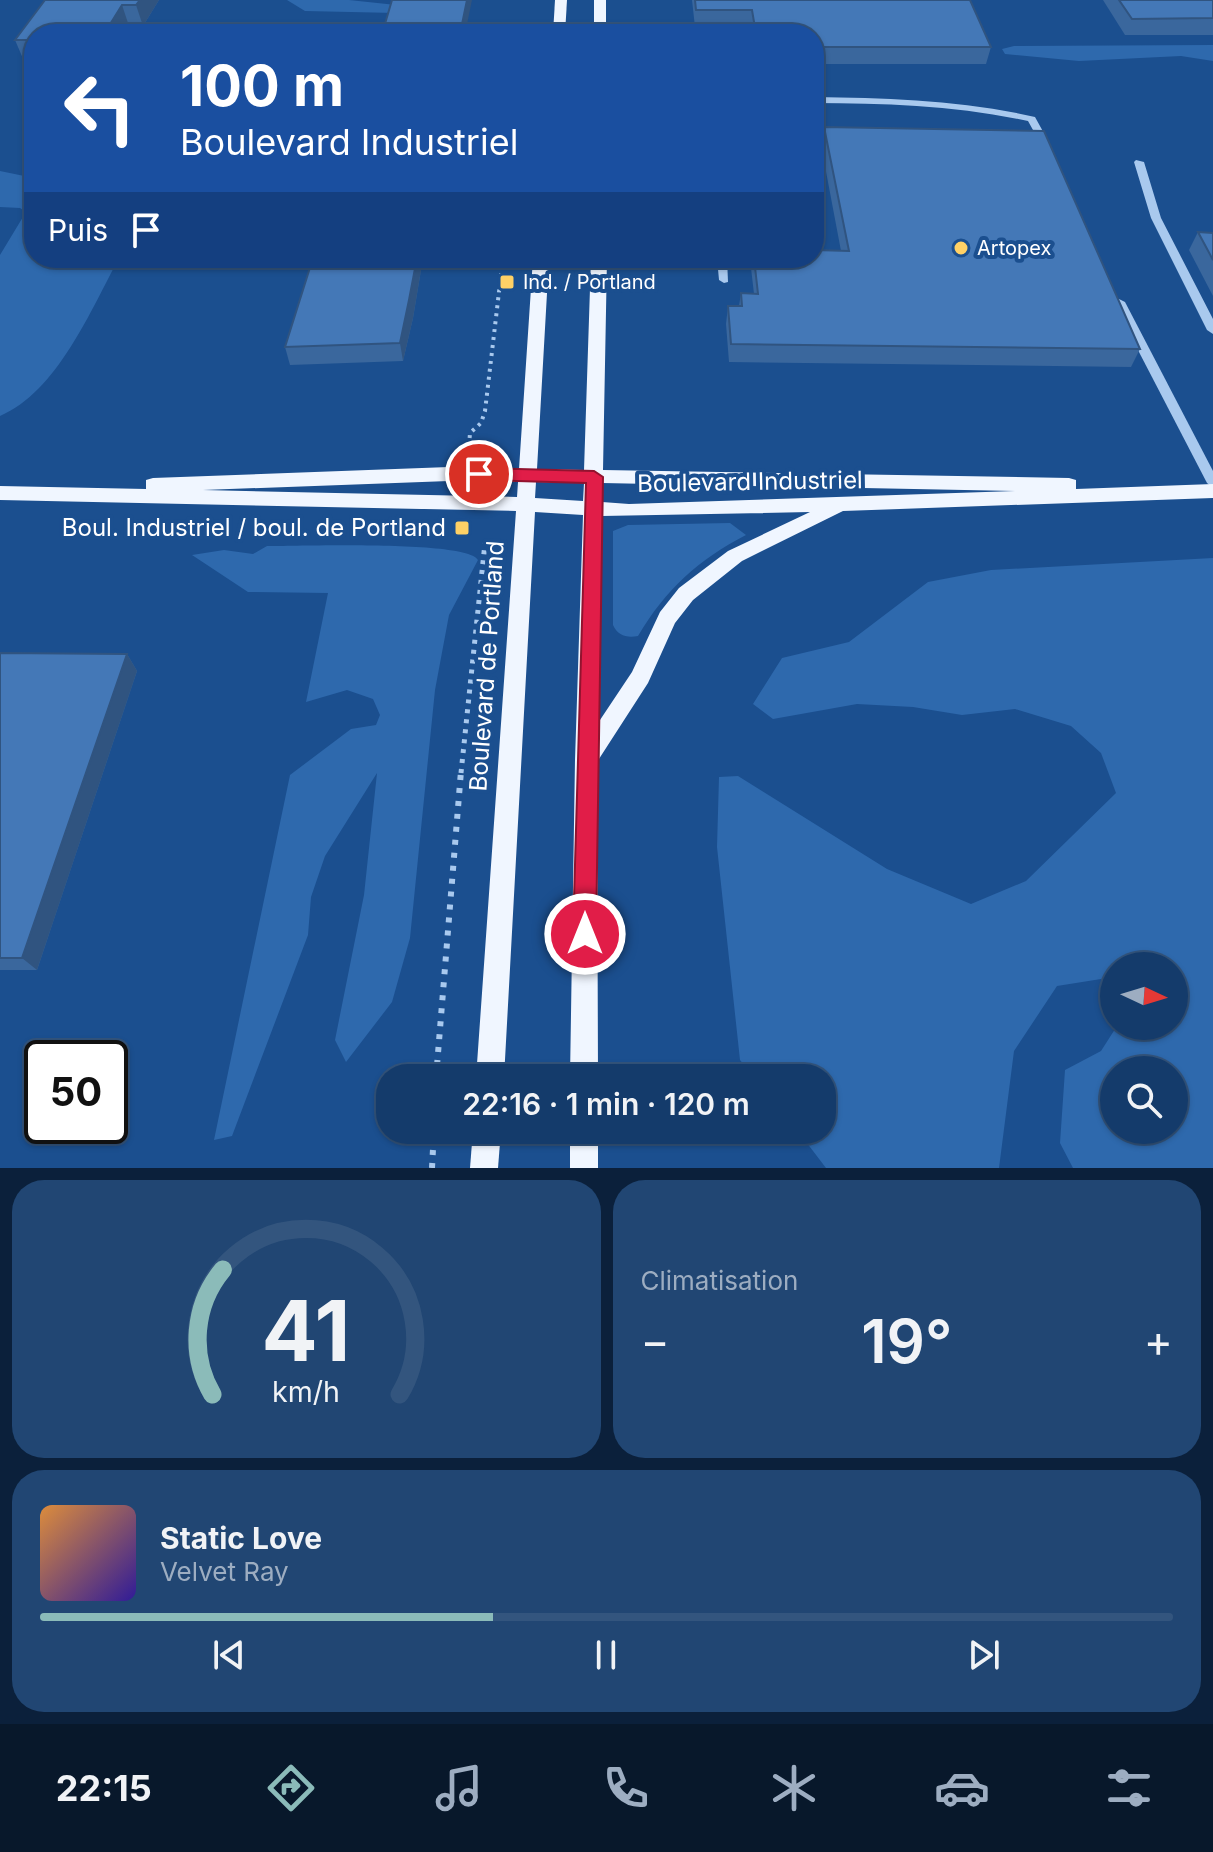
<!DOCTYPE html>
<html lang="fr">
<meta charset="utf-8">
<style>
body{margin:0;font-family:Inter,sans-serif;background:#214673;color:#f1f3f6;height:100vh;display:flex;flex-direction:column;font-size:30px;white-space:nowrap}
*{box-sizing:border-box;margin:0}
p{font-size:26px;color:#9dadc1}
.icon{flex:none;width:44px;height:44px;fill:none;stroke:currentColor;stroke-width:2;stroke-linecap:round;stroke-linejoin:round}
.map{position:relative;height:1168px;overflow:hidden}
.details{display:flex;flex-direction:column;gap:12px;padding:12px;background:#0b203b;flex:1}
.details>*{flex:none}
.guide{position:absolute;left:24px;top:24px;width:800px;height:244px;border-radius:32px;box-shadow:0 2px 6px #0004,0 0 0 2px #33557e;background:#1a4fa0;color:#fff;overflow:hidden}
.needle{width:52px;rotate:94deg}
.fabs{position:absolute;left:1100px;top:952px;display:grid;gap:16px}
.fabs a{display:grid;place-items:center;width:88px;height:88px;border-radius:50%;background:#143b6b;box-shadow:0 2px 6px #0004,0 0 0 2px #33557e;font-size:40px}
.speed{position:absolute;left:24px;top:1040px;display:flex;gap:16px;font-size:40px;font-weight:700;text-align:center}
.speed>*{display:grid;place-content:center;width:104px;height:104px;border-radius:50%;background:#143b6b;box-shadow:0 2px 6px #0004,0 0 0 2px #33557e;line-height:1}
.speed .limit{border:4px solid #111;border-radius:12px;background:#fff;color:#111}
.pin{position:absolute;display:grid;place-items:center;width:68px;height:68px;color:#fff;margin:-34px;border:4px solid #fff;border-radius:50%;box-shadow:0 2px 8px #0007}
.me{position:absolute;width:88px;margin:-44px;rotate:0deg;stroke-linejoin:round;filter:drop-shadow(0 0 6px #0008)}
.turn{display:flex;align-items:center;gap:28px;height:168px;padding:0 24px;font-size:36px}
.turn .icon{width:104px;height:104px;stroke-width:2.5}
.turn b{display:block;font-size:56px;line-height:68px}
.then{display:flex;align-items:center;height:76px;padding:0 24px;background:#0003;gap:16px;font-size:30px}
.big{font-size:60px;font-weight:600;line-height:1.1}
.details .card{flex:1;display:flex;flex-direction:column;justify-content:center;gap:12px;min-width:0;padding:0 28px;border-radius:32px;background:#214673}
.details .dial{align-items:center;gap:0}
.dial svg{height:208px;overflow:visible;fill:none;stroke:#33557e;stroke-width:7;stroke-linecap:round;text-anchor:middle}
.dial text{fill:#f1f3f6;stroke:none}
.song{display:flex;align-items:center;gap:24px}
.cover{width:96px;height:96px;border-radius:12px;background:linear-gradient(135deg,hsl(30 70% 55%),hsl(250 70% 35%))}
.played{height:8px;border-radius:4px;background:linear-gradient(90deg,#8bbbb9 40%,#33557e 40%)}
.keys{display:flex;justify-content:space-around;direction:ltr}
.heat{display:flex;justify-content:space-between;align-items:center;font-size:44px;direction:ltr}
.details .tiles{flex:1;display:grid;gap:12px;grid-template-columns:1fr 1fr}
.card:last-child{grid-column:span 2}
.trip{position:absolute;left:376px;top:1064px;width:460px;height:80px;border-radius:32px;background:#143b6b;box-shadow:0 2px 6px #0004,0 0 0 2px #33557e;font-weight:600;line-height:80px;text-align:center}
.dock{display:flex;height:128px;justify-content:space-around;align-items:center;background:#08182b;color:#9dadc1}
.dock .icon{width:56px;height:56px}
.dock .current{color:#8bbbb9}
.dock b{font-size:36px;color:#f1f3f6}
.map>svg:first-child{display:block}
.green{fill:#2e69ad;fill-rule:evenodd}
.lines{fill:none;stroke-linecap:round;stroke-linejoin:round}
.path-far2{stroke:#a9c9ee;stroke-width:4;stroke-dasharray:3 5;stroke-linecap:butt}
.path-far1{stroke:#a9c9ee;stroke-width:5;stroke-dasharray:4 6;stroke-linecap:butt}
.path{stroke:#a9c9ee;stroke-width:6;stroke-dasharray:5 8;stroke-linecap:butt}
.minor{fill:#a9c9ee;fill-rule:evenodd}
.major{fill:#f0f6ff;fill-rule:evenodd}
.wall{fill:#3a679d}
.shaded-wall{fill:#305480}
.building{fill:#4478b7;stroke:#305480;stroke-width:2}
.route{fill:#e11d48;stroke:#92132f;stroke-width:2}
.poi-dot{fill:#ffd166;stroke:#1b4f8f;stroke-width:3}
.labels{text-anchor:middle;stroke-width:8;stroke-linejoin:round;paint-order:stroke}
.far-poi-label{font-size:20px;fill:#fff;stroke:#1b4f8f;text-anchor:start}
.street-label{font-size:24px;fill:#fff;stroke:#1b4f8f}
.poi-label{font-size:24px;fill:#fff;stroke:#1b4f8f;text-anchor:end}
</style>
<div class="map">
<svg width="1213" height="1168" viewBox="0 0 1213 1168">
<rect width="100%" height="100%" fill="#1b4f8f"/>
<g class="green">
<path d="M287 0H349L434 9 396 13 305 11Z"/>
<path d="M1213 45V61L1181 56 1079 61 1005 54 1002 49 1014 46Z"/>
<path d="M0 171 34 178V258H119C91 310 57 392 0 416V255L26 212 20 208 0 207Z"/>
<path d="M730 523 746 535C698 560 666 589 638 636 627 638 618 636 613 625V531L628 525Z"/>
<path d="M267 546C298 546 468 540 478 560L449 615 435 690 410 938 392 1002 346 1062 335 1040 364 895 377 773 325 856 311 897 308 935 232 1136 214 1140 290 775 351 729 376 725 380 715 373 699 347 690 306 702 328 593 248 592 192 555 224 550 253 554Z"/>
<path d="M1213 558V1168H1073L1060 1143 1065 1070 1101 1051 1117 1026H1174V966H1114V1005L1101 979 1057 986 1014 1051 999 1168H826L797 1130H822V1078H755L740 1060 717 847 719 777 738 776 887 869 971 904 1026 881 1116 793 1101 753 1071 726 1015 709 962 715 913 707 857 704 773 719 753 704 782 658 849 642 928 582 991 570ZM1174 1070V1130H1114V1070Z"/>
</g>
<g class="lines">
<path class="path-far2" d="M469 446 470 433 481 423 485 411 503 258"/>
<path class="path-far1" d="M461 773 485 543"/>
<g class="path">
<path d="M436 1078 461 771"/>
<path d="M432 1168 434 1130"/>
</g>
<g class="minor">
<path d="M814 97C888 98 962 100 1035 117L1051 146 1043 148 1028 121C958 106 886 103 814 103Z"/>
<path d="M1136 160 1144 162 1161 218 1213 319V334L1207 330 1151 218 1134 162Z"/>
<path d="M717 258H727L728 282 724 283 719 280Z"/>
<path d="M1119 299 1125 302 1213 471V488L1207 483 1113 302Z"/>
</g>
<g class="major">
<path d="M555 0H567L565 34H553Z"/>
<rect x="594" y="0" width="12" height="34"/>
<path d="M533 258H549L537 469 584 470 591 258H607L603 470 1069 478 1076 480V489L1213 484V498L843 511 742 561 693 600 675 623 648 683 597 762 598 1078H570L575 760 583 515 535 512 504 1078H476L516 511 0 500V486L146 489V480L153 478 449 467 519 469ZM449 481 518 482 517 497 203 490ZM536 482 584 483 583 501 535 498ZM602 483 1015 491 629 504 602 502ZM810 512 728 551 679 588 660 612 632 672 598 723 602 516Z"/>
<path d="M473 1130H501L498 1168H470Z"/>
<rect x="570" y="1130" width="28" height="38"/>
</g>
</g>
<g class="wall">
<path d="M45 0H159L143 26H129L34 34V61H24L15 40Z"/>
<path d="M692 0H970L991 47 986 64H814V34H752L750 27H695Z"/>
<path d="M1103 0H1213V35H1125Z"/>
<path d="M824 127 1140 349 1131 367 729 362 726 324 728 306H739L741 293 754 294 751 268 753 258H814L841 251 821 145Z"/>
<path d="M1198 232 1213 233V296L1189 250Z"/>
<path d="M313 258H423L413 318 403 361 290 365 285 347Z"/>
<path d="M0 653 127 654 137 671 37 970H0Z"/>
</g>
<g class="shaded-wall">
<path d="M140 0H159L143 26 136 5Z"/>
<path d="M467 0H472L465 34H460Z"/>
<path d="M122 5 129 26 124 34H104Z"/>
<path d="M417 258H423L413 318 403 361 400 343Z"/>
<path d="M127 654 137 671 37 970 22 958Z"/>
</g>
<g class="building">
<path d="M45 0H140L136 5H122L104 34H34V40H15Z"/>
<path d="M392 0H467L460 34H382Z"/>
<path d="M695 0H970L991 47H814V34H756L752 10H696Z"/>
<path d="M1119 0H1213V18L1132 19Z"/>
<path d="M824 127 1044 131 1140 349 731 344 728 306H742L741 293 758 294 754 258H814V250L849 251Z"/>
<path d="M1198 232 1213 233V260Z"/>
<path d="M313 258H417L409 300 400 343 285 347Z"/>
<path d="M0 653 127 654 22 958H0Z"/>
</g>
<path class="route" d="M479 468 594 471 603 477 596 934 593 942 585 945 577 942 573 934 586 483 479 480 471 474Z"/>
<g class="poi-dot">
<circle cx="961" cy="248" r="8"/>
<rect x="499" y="274" width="16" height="16" rx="4"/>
<rect x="454" y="520" width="16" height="16" rx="4"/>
</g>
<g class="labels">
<g class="far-poi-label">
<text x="977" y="255">Artopex</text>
<text x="523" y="289">Ind. / Portland</text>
</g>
<g class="street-label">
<text transform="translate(750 482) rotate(-1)" y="8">Boulevard Industriel</text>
<text transform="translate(487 666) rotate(-86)" y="8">Boulevard de Portland</text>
</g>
<g class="poi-label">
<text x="446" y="536">Boul. Industriel / boul. de Portland</text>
</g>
</g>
</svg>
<div class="fabs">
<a><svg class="needle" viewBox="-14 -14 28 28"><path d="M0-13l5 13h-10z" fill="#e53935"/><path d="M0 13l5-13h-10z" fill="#9dadc1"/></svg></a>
<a><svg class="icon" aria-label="search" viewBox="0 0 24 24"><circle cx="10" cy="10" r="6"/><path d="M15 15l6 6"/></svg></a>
</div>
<div class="speed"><div class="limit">50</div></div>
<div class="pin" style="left:479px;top:474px;background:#d93025"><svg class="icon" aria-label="arrive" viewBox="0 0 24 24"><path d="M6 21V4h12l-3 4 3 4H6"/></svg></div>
<svg class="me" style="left:585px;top:934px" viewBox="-20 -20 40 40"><circle r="17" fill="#e11d48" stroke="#fff" stroke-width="3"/><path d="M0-11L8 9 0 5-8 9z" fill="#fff"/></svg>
<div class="trip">22:16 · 1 min · 120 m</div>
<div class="guide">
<div class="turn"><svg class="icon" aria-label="left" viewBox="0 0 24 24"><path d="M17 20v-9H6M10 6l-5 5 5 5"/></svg><div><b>100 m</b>Boulevard Industriel</div></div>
<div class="then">Puis<svg class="icon" aria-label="arrive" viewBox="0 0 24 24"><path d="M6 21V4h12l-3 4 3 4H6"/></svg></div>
</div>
</div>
<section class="details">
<div class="tiles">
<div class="card dial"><svg viewBox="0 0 100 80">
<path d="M14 69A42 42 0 1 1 86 69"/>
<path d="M14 69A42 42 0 0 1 18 21" stroke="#8bbbb9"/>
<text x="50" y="56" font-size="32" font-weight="700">41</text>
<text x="50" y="72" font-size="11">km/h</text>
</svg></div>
<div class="card"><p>Climatisation</p>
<div class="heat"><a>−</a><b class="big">19°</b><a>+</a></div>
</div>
<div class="card">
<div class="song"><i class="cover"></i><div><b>Static Love</b><p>Velvet Ray</p></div></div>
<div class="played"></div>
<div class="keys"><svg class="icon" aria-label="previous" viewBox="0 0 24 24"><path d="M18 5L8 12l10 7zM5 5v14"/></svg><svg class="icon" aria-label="pause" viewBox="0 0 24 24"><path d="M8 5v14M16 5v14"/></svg><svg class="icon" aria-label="next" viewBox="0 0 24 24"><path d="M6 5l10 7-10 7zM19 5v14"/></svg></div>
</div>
</div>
</section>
<nav class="dock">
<b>22:15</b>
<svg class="icon current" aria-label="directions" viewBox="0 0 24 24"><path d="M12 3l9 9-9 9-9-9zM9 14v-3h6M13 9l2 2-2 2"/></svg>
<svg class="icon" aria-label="music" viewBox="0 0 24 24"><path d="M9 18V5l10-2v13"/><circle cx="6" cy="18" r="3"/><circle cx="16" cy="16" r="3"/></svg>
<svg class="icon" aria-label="phone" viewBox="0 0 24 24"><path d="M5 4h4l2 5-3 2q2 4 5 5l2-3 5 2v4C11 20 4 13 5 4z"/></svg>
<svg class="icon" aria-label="climate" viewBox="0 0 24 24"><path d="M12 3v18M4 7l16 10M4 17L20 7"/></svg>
<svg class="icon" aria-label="car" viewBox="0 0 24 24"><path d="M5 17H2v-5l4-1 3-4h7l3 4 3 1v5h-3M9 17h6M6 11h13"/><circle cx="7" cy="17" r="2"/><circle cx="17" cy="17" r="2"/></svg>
<svg class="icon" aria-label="filters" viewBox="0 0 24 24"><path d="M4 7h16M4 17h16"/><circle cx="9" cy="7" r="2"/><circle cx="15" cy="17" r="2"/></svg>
</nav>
